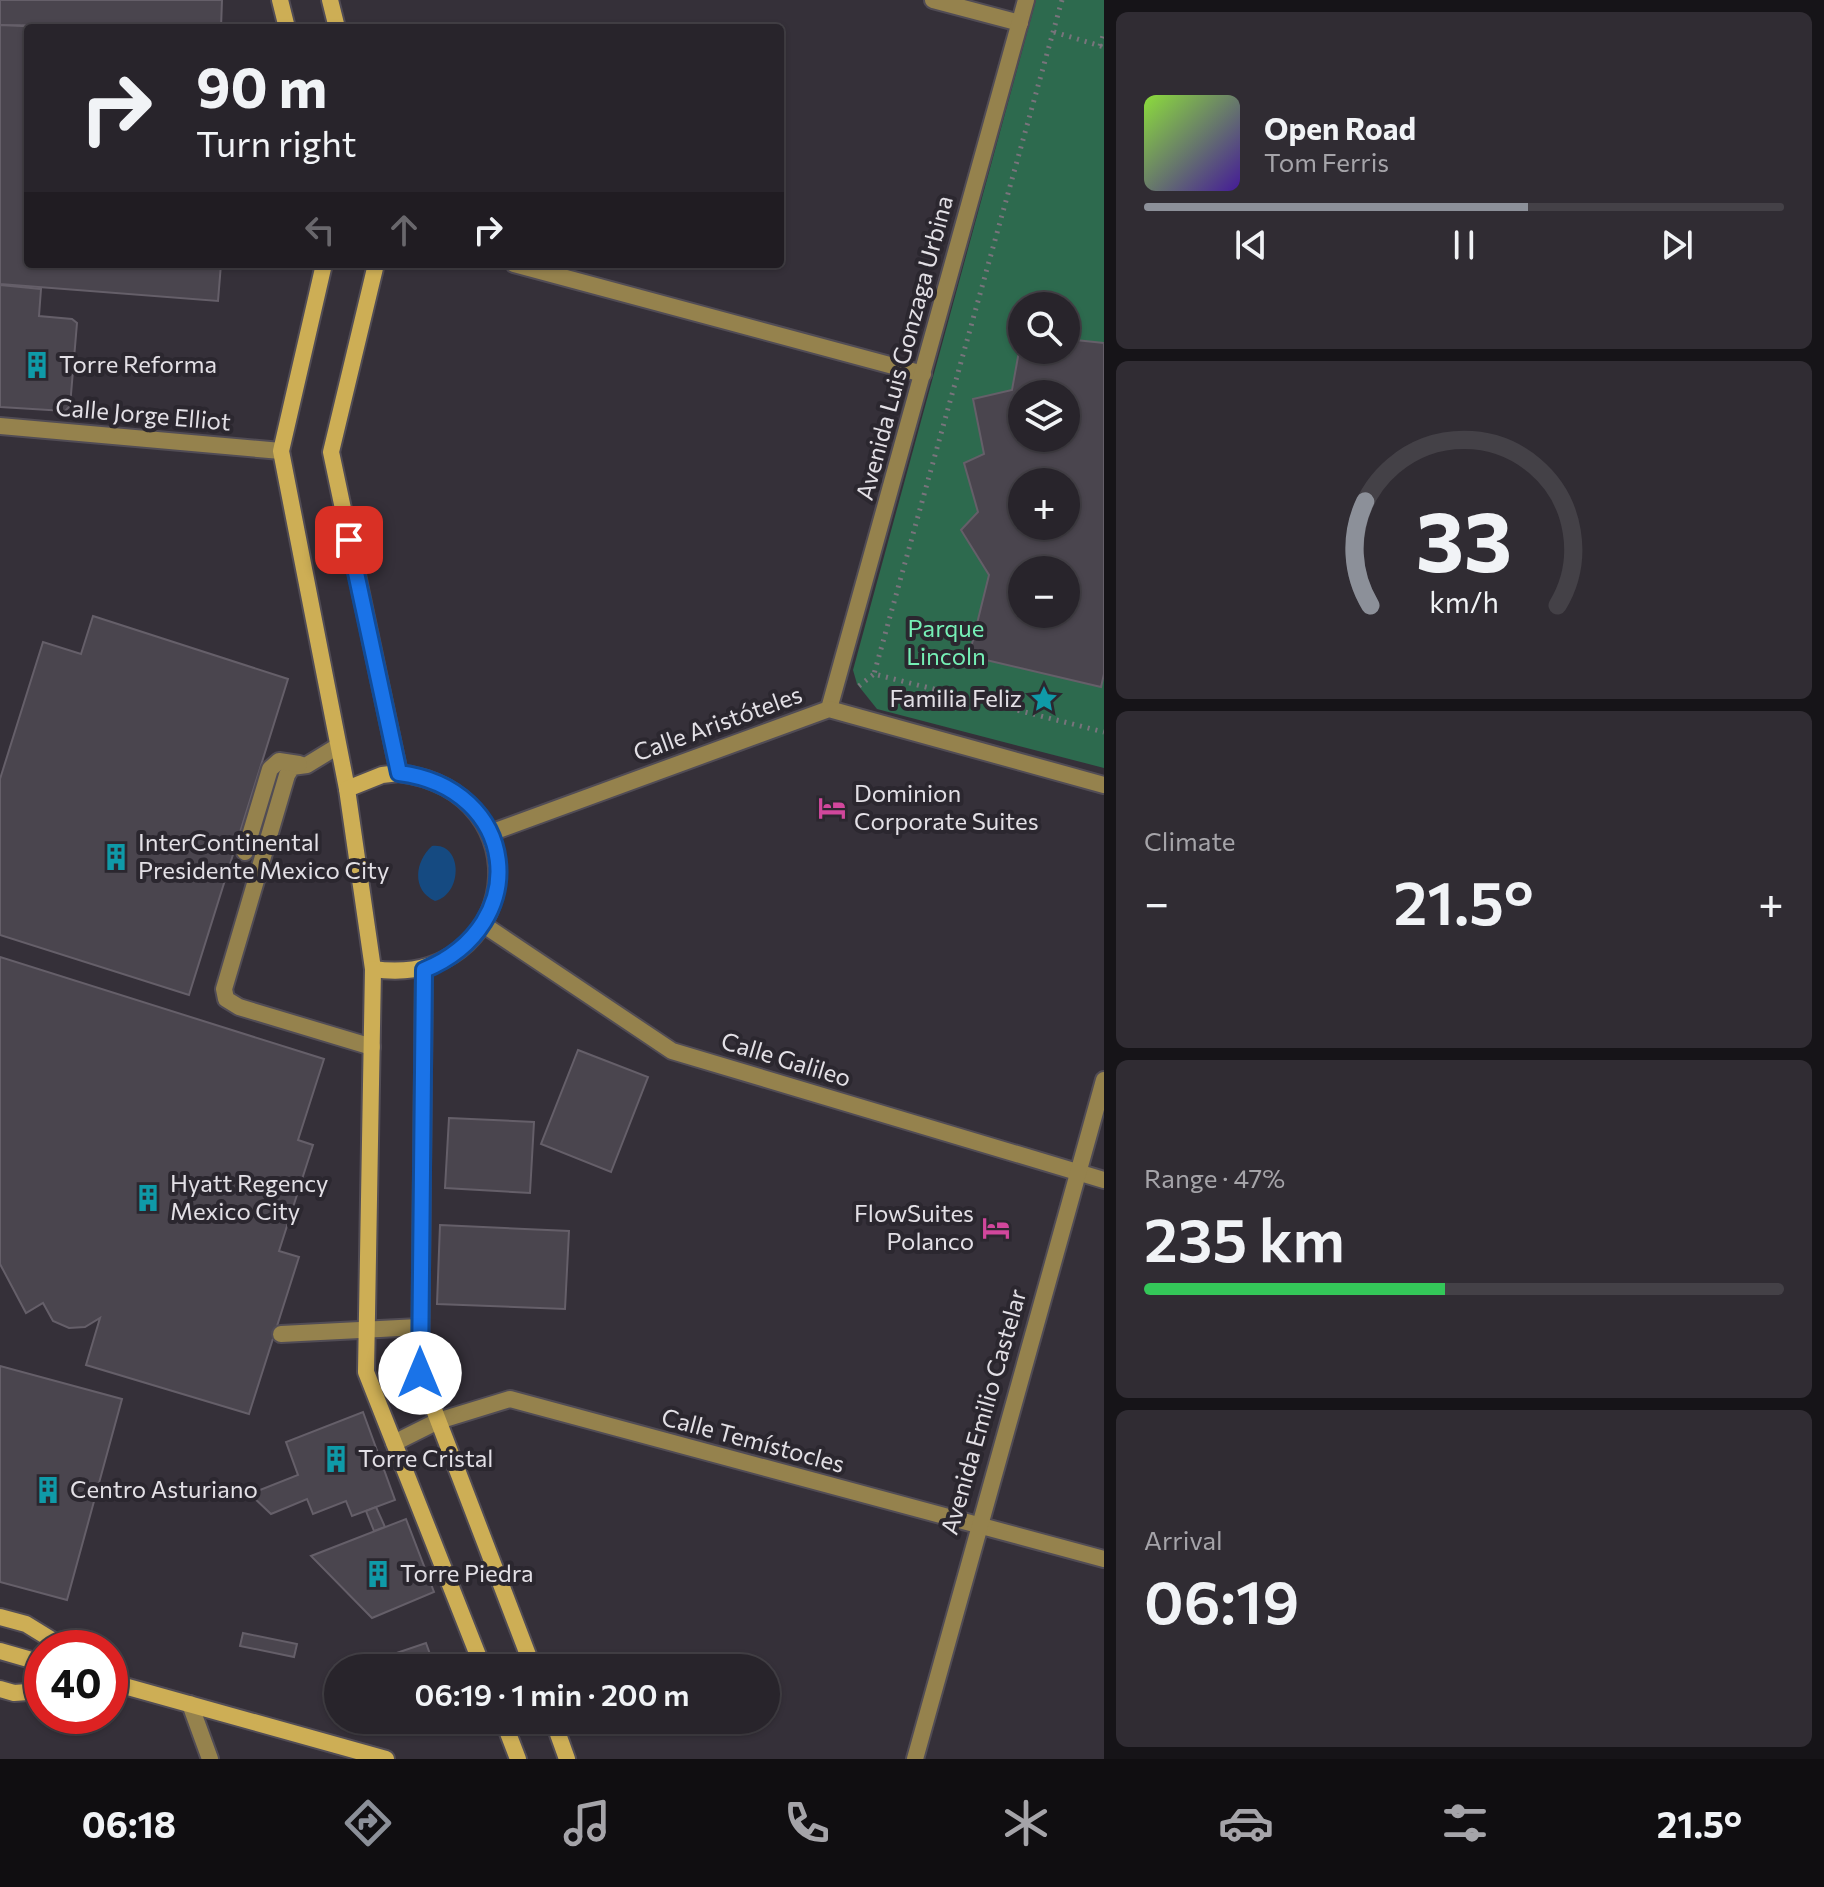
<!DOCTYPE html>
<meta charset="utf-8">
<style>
body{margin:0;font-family:Commissioner,sans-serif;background:#302c33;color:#f1f3f6;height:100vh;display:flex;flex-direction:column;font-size:30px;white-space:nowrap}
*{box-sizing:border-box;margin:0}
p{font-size:26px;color:#a5a4a9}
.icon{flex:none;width:44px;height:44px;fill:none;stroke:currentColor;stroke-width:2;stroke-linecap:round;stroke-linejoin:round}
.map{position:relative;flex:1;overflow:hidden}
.details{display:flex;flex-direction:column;gap:12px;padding:12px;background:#161418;width:720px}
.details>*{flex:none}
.banner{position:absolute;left:24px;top:24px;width:760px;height:244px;border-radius:8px;box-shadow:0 2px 6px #0004,0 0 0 2px #444147;background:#28242b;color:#f1f3f6;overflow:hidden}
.controls{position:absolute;left:1008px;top:292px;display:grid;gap:16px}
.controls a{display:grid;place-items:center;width:72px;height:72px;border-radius:50%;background:#28242b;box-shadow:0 2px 6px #0004,0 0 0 2px #444147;font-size:40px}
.speed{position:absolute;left:24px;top:1630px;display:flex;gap:16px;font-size:40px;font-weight:700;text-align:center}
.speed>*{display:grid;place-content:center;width:104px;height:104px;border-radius:50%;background:#28242b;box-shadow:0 2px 6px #0004,0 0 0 2px #444147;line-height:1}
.speed .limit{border:12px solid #d22;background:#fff;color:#111}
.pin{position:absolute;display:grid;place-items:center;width:68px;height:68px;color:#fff;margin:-34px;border-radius:16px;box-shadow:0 4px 12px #0006}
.me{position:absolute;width:88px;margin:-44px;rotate:0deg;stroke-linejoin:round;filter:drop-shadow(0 0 6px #0008)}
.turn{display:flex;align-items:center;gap:28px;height:168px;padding:0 40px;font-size:36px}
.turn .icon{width:104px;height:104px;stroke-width:2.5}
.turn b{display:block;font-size:56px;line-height:68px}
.lanes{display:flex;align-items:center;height:76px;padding:0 40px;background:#0003;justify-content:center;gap:40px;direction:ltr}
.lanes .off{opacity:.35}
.big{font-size:60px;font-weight:600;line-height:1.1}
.details .tile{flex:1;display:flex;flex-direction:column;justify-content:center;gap:12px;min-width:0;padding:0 28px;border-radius:12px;background:#302c33}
.details .dial{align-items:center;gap:0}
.dial svg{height:208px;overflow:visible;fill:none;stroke:#444147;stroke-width:7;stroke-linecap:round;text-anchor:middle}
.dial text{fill:#f1f3f6;stroke:none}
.song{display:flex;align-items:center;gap:24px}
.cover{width:96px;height:96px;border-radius:12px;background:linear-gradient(135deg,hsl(90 70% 55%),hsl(260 70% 35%))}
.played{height:8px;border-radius:4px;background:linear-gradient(90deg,#8c9099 60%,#444147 60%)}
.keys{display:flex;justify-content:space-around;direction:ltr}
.heat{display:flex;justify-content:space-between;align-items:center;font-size:44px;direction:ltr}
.charge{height:12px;border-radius:6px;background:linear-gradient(90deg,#34c759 47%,#444147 0)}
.trip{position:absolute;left:324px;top:1654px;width:456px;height:80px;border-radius:40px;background:#28242b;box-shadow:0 2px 6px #0004,0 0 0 2px #444147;font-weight:600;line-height:80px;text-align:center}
.menu{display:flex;height:128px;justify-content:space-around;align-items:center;background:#100e11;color:#a5a4a9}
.menu .icon{width:56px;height:56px}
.menu .active{color:#8c9099}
.menu b{font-size:36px;color:#f1f3f6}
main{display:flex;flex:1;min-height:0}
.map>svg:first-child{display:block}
.green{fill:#2d6a4e;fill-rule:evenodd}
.water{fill:#154a81}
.building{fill:#4a454e;stroke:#655f69;stroke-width:2;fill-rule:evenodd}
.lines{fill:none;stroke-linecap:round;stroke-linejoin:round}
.lane-casing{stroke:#514c55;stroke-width:20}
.street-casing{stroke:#514c55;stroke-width:20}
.secondary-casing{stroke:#514c55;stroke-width:20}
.path{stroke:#78747c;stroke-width:5;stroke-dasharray:2 6;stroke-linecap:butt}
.lane{stroke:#95824d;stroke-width:16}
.street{stroke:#95824d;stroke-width:16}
.secondary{stroke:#cdae55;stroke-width:16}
.route-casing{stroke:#114b97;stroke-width:20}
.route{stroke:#1a73e8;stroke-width:14}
.labels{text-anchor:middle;stroke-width:8;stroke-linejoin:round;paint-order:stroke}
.street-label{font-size:24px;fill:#e3e0e6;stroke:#2b272f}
.poi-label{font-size:24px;fill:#e3e0e6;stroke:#2b272f;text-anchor:start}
.park-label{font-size:24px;fill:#76efb6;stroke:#2b272f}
</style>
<main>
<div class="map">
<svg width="1104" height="1759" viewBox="0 0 1104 1759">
<rect width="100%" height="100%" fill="#353039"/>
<path class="green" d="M1036 0H1104V768L877 709 857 684 853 670ZM1022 306H1066V350H1022ZM1022 394H1066V438H1022ZM1022 482H1066V526H1022ZM1022 570H1066V614H1022Z"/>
<path class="water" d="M432 846C463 842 463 894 435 901 411 890 415 861 432 846Z"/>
<g class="building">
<path d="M0 0H222L221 28 0 25Z"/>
<path d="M0 25 65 28H28V264H221L218 301 0 284Z"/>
<path d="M0 285 41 289 39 316 72 319 77 323 70 406 65 411 0 407Z"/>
<path d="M1066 339 1104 343V674L1101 687 969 656 989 575 961 530 978 512 964 463 984 454 973 399 1012 390 1021 340 1022 350H1066ZM1022 394H1066V438H1022ZM1022 482H1066V526H1022ZM1022 570H1066V614H1022Z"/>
<path d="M93 616 288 679 189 995 0 935V779L43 642 81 654Z"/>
<path d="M0 957 324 1059 298 1140 313 1145 279 1251 299 1257 249 1414 86 1365 100 1318 85 1327 69 1328 53 1321 43 1303 26 1313 0 1264Z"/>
<path d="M578 1050 648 1077 611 1172 541 1144Z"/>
<path d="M449 1118 534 1122 530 1193 445 1188Z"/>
<path d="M440 1225 569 1231 565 1309 437 1304Z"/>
<path d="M0 1366 122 1399 67 1600 0 1582Z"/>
<path d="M363 1412 395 1500 352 1516 346 1501 313 1514 307 1499 271 1514 250 1494 298 1475 286 1442Z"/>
<path d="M376 1507 385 1527 374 1531 366 1511Z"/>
<path d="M406 1519 434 1592 372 1618 311 1556Z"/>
<path d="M243 1633 297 1644 294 1657 240 1646Z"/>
<path d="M426 1643 435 1668H361V1665Z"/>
</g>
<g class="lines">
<g class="lane-casing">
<g id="lane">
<path d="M338 746 307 765 292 767 287 775 224 989 226 999 239 1007 372 1047"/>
<path d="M245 852 270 769 279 761 299 764"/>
<path d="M281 1334 419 1327"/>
</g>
</g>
<g class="street-casing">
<g id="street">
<path d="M933 0 1020 23"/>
<path d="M514 264 923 374"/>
<path d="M0 426 281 451"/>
<path d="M829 709 1026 0"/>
<path d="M490 833 829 709 1104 785"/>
<path d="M484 925 672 1051 1104 1180"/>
<path d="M394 1443 438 1421 510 1399 1104 1559"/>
<path d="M190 1704 210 1759"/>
<path d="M915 1759 1104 1080"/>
</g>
</g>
<g class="secondary-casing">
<g id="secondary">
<path d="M280 0 287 28"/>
<path d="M330 0 337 28"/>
<path d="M324 264 281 451 347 789"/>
<path d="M376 264 331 452 399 773"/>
<path d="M399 773C546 792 520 990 373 969L347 789 382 775Z"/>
<path d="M373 969 366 1372 483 1668"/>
<path d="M424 970 420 1373 533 1668"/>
<path d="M0 1617 26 1624 65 1648"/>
<path d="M0 1651 42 1663"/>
<path d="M110 1682 386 1759"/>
<path d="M0 1689 14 1693 42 1691"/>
<path d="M503 1720 518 1759"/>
<path d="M553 1720 567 1759"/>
</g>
</g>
<g class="path">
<path d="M1062 0 874 674 1104 732"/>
<path d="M1054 32 1104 47"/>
<path d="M1100 46 1104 32"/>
<path d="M859 686 874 674"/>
</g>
<use href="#lane" class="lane"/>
<use href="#street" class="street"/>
<use href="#secondary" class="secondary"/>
</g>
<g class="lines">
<g class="route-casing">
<path id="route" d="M349 540 399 773C518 788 535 924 424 970L420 1373"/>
</g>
<use href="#route" class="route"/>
</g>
<defs>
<g id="building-bare" transform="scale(2.16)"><path d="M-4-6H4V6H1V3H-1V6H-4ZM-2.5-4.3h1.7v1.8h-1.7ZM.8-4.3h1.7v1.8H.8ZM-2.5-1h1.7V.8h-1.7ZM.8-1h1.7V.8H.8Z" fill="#0f9aa8" stroke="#2b272f" stroke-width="2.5" paint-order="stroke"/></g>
<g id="sight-bare" transform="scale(2.16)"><path d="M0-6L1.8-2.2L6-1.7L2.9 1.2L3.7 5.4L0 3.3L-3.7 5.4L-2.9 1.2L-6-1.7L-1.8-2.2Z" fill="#0f9aa8" stroke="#2b272f" stroke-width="2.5" paint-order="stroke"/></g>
<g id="hotel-bare" transform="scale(2.16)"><path d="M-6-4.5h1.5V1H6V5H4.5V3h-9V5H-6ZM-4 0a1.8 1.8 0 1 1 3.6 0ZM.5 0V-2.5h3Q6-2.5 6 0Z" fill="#d1479c" stroke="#2b272f" stroke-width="2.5" paint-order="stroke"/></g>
</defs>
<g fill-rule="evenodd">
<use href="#building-bare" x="37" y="365"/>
<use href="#sight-bare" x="1044" y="699"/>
<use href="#hotel-bare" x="832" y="808"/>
<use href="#building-bare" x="116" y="857"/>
<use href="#building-bare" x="148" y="1198"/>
<use href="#hotel-bare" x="996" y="1228"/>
<use href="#building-bare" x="336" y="1459"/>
<use href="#building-bare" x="48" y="1490"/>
<use href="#building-bare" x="378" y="1574"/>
</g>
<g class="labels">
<g class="street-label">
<text transform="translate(905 348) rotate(-75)" y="8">Avenida Luis Gonzaga Urbina</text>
<text transform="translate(143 415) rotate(5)" y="8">Calle Jorge Elliot</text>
<text transform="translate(718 724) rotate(-20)" y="8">Calle Aristóteles</text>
<text transform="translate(786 1060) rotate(17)" y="8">Calle Galileo</text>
<text transform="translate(984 1412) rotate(-74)" y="8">Avenida Emilio Castelar</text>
<text transform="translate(753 1441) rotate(15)" y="8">Calle Temístocles</text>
</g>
<g class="poi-label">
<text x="59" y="373">Torre Reforma</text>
<text x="1022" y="707" text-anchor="end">Familia Feliz</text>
<text x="854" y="802">Dominion<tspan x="854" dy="28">Corporate Suites</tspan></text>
<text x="138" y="851">InterContinental<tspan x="138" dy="28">Presidente Mexico City</tspan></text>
<text x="170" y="1192">Hyatt Regency<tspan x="170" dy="28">Mexico City</tspan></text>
<text x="974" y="1222" text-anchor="end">FlowSuites<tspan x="974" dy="28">Polanco</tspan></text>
<text x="358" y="1467">Torre Cristal</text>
<text x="70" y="1498">Centro Asturiano</text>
<text x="400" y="1582">Torre Piedra</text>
</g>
<g class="park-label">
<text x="946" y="637">Parque<tspan x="946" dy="28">Lincoln</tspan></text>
</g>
</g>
</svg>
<div class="controls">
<a><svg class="icon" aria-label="search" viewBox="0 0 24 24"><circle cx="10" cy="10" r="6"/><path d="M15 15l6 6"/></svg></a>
<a><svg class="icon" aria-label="layers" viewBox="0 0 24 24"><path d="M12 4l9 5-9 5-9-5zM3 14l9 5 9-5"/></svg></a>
<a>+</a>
<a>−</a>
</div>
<div class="speed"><div class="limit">40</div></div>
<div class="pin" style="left:349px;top:540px;background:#d93025"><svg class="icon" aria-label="arrive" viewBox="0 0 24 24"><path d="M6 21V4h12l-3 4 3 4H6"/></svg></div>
<svg class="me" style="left:420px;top:1373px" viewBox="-20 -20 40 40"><circle r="19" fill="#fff"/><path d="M0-13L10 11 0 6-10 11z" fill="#1a73e8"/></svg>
<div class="trip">06:19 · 1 min · 200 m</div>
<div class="banner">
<div class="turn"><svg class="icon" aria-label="right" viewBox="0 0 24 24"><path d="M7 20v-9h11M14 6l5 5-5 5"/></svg><div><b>90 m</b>Turn right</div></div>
<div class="lanes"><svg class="icon off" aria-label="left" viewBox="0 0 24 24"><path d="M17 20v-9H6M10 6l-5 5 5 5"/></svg><svg class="icon off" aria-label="ahead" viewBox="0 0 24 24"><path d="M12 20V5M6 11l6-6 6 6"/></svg><svg class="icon" aria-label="right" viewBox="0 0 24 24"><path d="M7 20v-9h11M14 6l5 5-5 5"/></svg></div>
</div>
</div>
<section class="details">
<div class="tile">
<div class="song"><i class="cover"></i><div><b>Open Road</b><p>Tom Ferris</p></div></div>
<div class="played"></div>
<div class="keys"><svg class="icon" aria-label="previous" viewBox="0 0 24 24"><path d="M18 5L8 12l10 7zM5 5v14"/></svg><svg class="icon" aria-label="pause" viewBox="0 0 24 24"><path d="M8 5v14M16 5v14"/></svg><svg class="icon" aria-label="next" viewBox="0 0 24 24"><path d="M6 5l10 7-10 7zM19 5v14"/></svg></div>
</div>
<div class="tile dial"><svg viewBox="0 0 100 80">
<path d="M14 69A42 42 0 1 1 86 69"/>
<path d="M14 69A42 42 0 0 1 12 29" stroke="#8c9099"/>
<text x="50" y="56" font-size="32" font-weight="700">33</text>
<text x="50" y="72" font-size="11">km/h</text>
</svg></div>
<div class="tile"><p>Climate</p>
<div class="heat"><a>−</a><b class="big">21.5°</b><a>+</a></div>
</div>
<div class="tile"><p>Range · 47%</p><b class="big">235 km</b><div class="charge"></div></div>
<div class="tile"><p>Arrival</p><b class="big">06:19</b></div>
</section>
</main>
<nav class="menu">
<b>06:18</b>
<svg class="icon active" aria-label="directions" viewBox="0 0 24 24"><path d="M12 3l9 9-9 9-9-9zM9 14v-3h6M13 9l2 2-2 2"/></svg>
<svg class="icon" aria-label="music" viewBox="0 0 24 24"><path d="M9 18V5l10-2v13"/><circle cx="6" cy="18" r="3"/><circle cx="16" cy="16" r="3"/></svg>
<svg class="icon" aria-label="phone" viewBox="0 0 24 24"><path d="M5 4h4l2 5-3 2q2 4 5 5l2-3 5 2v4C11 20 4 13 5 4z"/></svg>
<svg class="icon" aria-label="climate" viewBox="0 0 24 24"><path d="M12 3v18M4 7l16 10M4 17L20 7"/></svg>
<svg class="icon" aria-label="car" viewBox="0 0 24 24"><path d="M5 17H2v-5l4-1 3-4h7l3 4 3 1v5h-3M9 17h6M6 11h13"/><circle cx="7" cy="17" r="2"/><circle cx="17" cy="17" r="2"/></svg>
<svg class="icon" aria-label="filters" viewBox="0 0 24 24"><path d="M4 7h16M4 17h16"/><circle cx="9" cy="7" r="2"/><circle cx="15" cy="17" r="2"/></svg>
<b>21.5°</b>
</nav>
